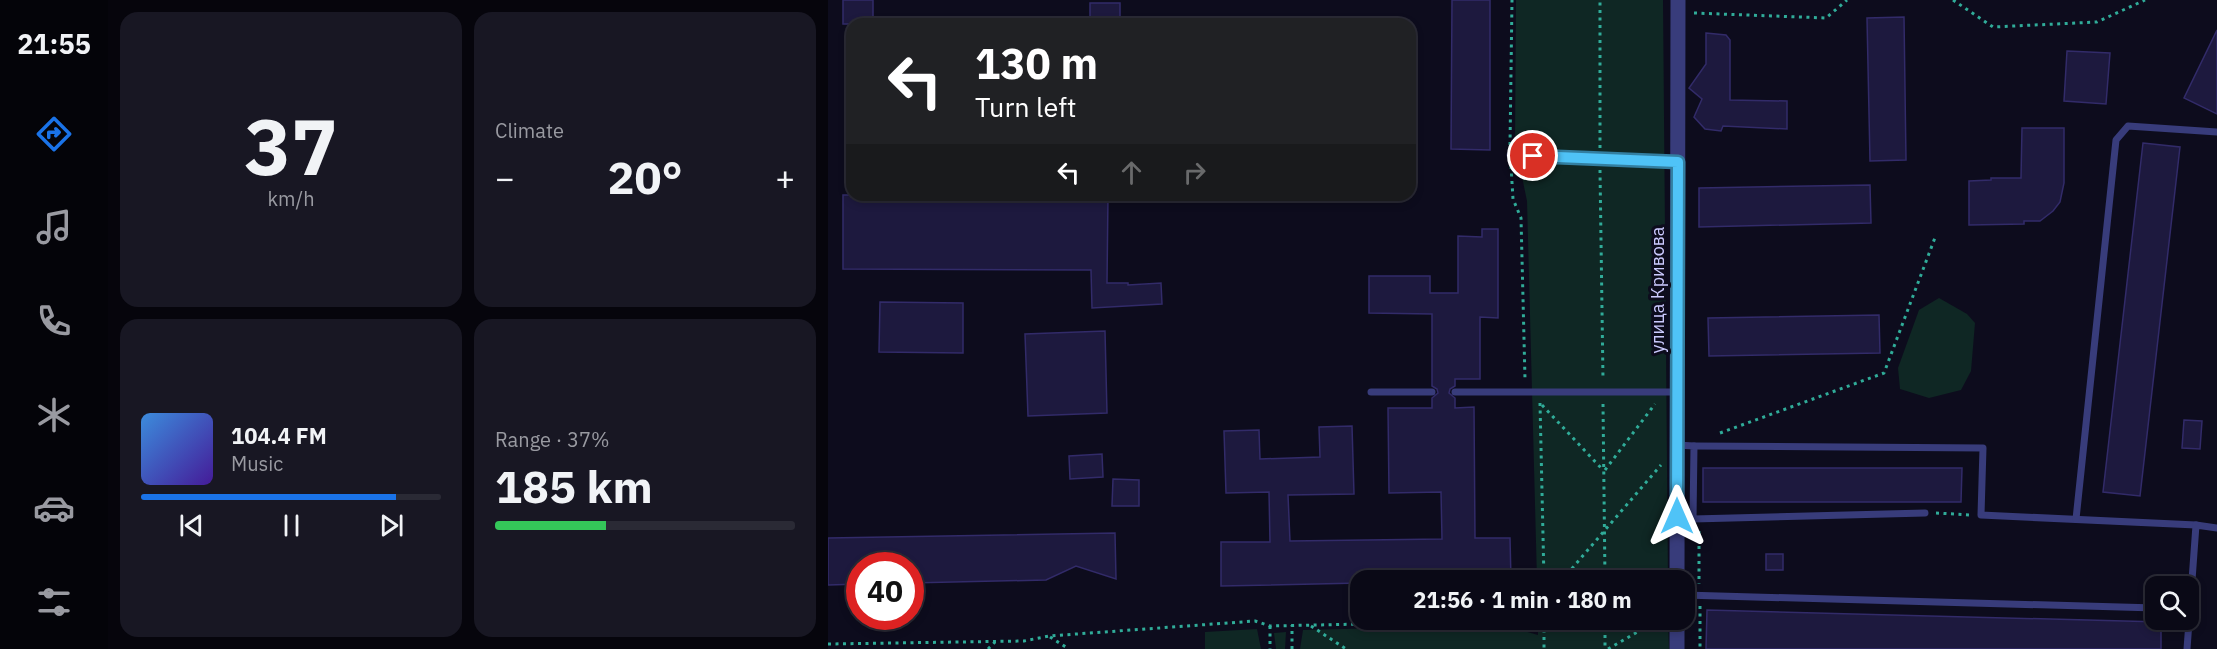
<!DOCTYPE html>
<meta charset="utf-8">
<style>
body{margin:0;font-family:"IBM Plex Sans",sans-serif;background:#181723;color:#f1f3f6;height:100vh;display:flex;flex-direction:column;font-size:22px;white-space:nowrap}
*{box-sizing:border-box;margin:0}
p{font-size:20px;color:#999aa1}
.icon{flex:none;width:33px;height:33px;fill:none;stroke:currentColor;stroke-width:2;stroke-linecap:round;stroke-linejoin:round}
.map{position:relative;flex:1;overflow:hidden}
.drawer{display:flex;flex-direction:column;gap:12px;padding:12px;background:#06050c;width:720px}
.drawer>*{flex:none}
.top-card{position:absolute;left:18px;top:18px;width:570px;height:183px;border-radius:18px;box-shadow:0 3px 9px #0003,0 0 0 2px #2a2a35;background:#202124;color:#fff;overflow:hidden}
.fabs{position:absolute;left:1317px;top:576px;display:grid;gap:12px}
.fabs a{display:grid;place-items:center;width:54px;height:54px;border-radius:12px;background:#0a0916;box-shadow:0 3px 9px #0003,0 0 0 2px #2a2a35;font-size:30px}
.speed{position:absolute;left:18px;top:552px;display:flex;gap:12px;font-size:30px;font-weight:700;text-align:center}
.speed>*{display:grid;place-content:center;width:78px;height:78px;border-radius:50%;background:#0a0916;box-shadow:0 3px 9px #0003,0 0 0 2px #2a2a35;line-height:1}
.speed .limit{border:9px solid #d22;background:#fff;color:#111}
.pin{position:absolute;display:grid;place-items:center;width:51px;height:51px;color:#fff;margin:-26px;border:3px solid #fff;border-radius:50%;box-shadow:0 2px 6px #0007}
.me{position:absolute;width:66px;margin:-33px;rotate:0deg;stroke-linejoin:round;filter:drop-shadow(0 0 4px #0008)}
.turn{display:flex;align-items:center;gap:21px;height:126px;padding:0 30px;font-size:27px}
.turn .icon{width:78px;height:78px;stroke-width:2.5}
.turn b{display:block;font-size:42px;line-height:51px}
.lanes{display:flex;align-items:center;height:57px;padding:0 30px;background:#0003;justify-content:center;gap:30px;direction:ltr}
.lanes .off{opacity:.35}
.big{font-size:45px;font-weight:700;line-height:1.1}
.drawer .tile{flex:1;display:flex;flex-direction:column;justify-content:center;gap:9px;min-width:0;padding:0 21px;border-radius:18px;background:#181723}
.drawer .dial{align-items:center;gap:0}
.dial b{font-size:78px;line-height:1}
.song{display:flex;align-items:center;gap:18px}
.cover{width:72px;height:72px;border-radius:9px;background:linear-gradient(135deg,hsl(210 70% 55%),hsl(260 70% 35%))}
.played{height:6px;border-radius:3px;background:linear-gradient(90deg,#1a73e8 85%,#2a2a35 85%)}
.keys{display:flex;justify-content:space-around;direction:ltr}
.heat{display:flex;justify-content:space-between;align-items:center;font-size:33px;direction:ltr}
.charge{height:9px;border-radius:4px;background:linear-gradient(90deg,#34c759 37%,#2a2a35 0)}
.drawer .tiles{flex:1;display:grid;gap:12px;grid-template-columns:repeat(2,1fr)}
.trip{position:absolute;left:522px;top:570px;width:345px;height:60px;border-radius:18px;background:#0a0916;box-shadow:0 3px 9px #0003,0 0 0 2px #2a2a35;font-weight:700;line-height:60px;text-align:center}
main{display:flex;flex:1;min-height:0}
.tabs{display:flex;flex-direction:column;width:108px;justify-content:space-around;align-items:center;background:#040409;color:#999aa1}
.tabs .icon{width:42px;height:42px}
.tabs .on{color:#1a73e8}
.tabs b{font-size:27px;color:#f1f3f6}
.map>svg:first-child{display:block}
.green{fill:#0f2724}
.building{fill:#1d193e;stroke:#322b69;stroke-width:1.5}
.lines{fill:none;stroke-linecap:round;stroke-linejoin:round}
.path{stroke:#30ac99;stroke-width:3;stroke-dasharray:3 4.5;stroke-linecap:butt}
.service{stroke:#383c7b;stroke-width:7}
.tertiary{stroke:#383c7b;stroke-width:15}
.route-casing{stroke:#337fa1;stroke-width:15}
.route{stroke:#4fc3f7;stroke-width:10}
.labels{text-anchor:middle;stroke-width:6;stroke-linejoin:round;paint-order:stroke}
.street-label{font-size:18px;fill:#cbcafe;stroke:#0d0c1d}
</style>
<main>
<nav class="tabs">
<b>21:55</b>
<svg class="icon on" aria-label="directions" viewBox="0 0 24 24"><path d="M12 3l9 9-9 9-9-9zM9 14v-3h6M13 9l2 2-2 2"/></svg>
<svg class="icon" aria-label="music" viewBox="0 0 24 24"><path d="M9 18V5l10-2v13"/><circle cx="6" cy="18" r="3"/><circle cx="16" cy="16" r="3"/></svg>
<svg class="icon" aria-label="phone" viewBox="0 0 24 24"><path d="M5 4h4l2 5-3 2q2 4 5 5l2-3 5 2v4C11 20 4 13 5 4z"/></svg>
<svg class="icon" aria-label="climate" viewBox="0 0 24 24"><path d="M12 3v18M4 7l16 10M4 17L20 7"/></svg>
<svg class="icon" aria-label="car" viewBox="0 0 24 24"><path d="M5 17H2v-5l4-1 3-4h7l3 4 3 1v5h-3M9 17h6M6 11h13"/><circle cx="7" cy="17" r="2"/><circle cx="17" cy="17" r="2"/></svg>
<svg class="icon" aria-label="filters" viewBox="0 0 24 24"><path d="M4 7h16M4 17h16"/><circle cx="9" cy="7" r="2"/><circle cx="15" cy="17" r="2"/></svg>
</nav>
<section class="drawer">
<div class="tiles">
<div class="tile dial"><b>37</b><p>km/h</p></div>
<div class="tile"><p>Climate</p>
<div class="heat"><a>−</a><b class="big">20°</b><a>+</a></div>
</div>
<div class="tile">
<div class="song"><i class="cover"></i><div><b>104.4 FM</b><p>Music</p></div></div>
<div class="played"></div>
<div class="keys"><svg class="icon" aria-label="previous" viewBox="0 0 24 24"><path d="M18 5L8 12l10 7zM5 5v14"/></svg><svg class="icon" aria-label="pause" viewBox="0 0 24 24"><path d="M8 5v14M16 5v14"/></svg><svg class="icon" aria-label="next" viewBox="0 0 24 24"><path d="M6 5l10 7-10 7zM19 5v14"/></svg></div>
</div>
<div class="tile"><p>Range · 37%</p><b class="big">185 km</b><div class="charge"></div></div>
</div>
</section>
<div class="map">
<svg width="1389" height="649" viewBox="0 0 1389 649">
<rect width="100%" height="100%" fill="#0d0c1d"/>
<g class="green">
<path d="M688 0H835L840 580H709L699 201 687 143Z"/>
<path d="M1111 298 1139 314 1147 323 1143 371 1133 390 1101 398 1072 389 1070 368 1091 310Z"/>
<path d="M710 620H840L841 649H472L475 630 674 625 710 635Z"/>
<path d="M429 629 433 649H377V632Z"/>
<path d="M458 632 457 649H448L446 633Z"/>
</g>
<g class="building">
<rect x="15" y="0" width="30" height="24"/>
<path d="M624 0H662V150L623 149Z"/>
<path d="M262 3H292V22H282V24H262Z"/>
<path d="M1076 17 1078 160 1042 161 1039 18Z"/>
<path d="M1389 30V114L1356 98Z"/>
<path d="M878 33 898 35 902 40V100L959 101V129L895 126 893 131 877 129 866 117 874 99 861 88 878 64Z"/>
<path d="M1239 51 1282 53 1278 104 1236 101Z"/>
<path d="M1194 128H1236V183L1232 202 1225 211 1212 221H1196V224L1141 225V181L1163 180V178H1193Z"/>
<path d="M1315 143 1352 147 1312 496 1275 492Z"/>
<path d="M1042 185 1043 223 871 227V188Z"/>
<path d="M15 195H280L279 283H300V285L333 283 334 304 264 308 263 270 15 269Z"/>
<path d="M654 229H670V318L652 317V379H627V386L622 389 621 393 627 398V408L646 407 647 538H682L683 580H532V583L393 586V542H442L441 492 398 493 396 431 431 430 432 459 492 457 491 427 524 426 526 494 460 495 462 541 614 539 613 492 561 493 560 408H604V398L610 393 609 389 604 386V314L541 313V276H602V293H630V236L654 237Z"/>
<path d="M52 302 135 303V353L51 352Z"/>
<path d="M1051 315 1052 353 881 356 880 318Z"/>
<path d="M277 331 279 413 200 416 197 334Z"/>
<path d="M1356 420 1374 421 1372 449 1354 448Z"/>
<path d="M274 454 275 477 242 479 241 456Z"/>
<path d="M875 468H1134L1133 502H875Z"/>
<path d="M285 479 311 480V506H284Z"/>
<path d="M287 533 288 579 248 566 218 580 82 583V566H32V584L0 585V538Z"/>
<rect x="938" y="554" width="17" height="16"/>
<path d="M879 610 1333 622V649H878Z"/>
</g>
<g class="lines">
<g class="path">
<path d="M1125 0 1165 27 1269 22 1317 0"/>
<path d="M866 13 998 18 1019 0"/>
<path d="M682 145 684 0"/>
<path d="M772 148V0"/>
<path d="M683 166 685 199 693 218 697 379"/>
<path d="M772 170 775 379"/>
<path d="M712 403 716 580"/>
<path d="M775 404 777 580"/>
<path d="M714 405 775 470"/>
<path d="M892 433 1056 373 1108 235"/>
<path d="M777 470 827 404"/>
<path d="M1108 513 1143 515"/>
<path d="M871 531V584"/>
<path d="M734 580 833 465"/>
<path d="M872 606V649"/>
<path d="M777 620V649"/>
<path d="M442 626V649"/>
<path d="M483 626 518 649"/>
<path d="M222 637 241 649"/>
<path d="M0 644 196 641 221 636 427 621 442 626 716 620V649"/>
<path d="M160 649 167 642"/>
<path d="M464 649V625"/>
<path d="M780 649 830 620"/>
</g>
<g class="service">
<path d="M682 155 849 161"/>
<path d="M543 392H604"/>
<path d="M627 392H849"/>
<path d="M849 445 866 446 865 519 1097 513"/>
<path d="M866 446 1155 448 1153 515 1368 525"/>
<path d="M1248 519 1288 140 1300 126 1389 132"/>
<path d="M856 595 1328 608"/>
<path d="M1359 649 1368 525 1389 528"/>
</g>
<g class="tertiary">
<path d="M849 580 850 0"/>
<path d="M849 620V649"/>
</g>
</g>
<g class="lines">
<g class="route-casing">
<path id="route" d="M705 156 850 162 849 516"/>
</g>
<use href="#route" class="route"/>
</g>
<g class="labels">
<g class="street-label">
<text transform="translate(830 290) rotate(-90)" y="6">улица Кривова</text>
</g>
</g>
</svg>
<div class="fabs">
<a><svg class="icon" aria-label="search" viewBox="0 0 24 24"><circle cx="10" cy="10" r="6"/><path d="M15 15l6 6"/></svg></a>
</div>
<div class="speed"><div class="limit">40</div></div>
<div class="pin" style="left:705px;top:156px;background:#d93025"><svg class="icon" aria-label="arrive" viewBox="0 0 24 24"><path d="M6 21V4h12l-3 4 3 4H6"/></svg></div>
<svg class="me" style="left:849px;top:516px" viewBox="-20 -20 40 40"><path d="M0-17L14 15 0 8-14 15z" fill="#4fc3f7" stroke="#fff" stroke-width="4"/></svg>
<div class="trip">21:56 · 1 min · 180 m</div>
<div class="top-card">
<div class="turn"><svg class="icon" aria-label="left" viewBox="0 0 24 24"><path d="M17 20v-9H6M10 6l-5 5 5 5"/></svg><div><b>130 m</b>Turn left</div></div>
<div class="lanes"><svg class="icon" aria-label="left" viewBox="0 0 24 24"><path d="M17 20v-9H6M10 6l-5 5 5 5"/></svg><svg class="icon off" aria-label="ahead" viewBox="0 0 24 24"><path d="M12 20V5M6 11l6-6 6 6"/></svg><svg class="icon off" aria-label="right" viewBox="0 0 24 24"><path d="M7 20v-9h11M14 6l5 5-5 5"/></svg></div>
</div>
</div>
</main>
